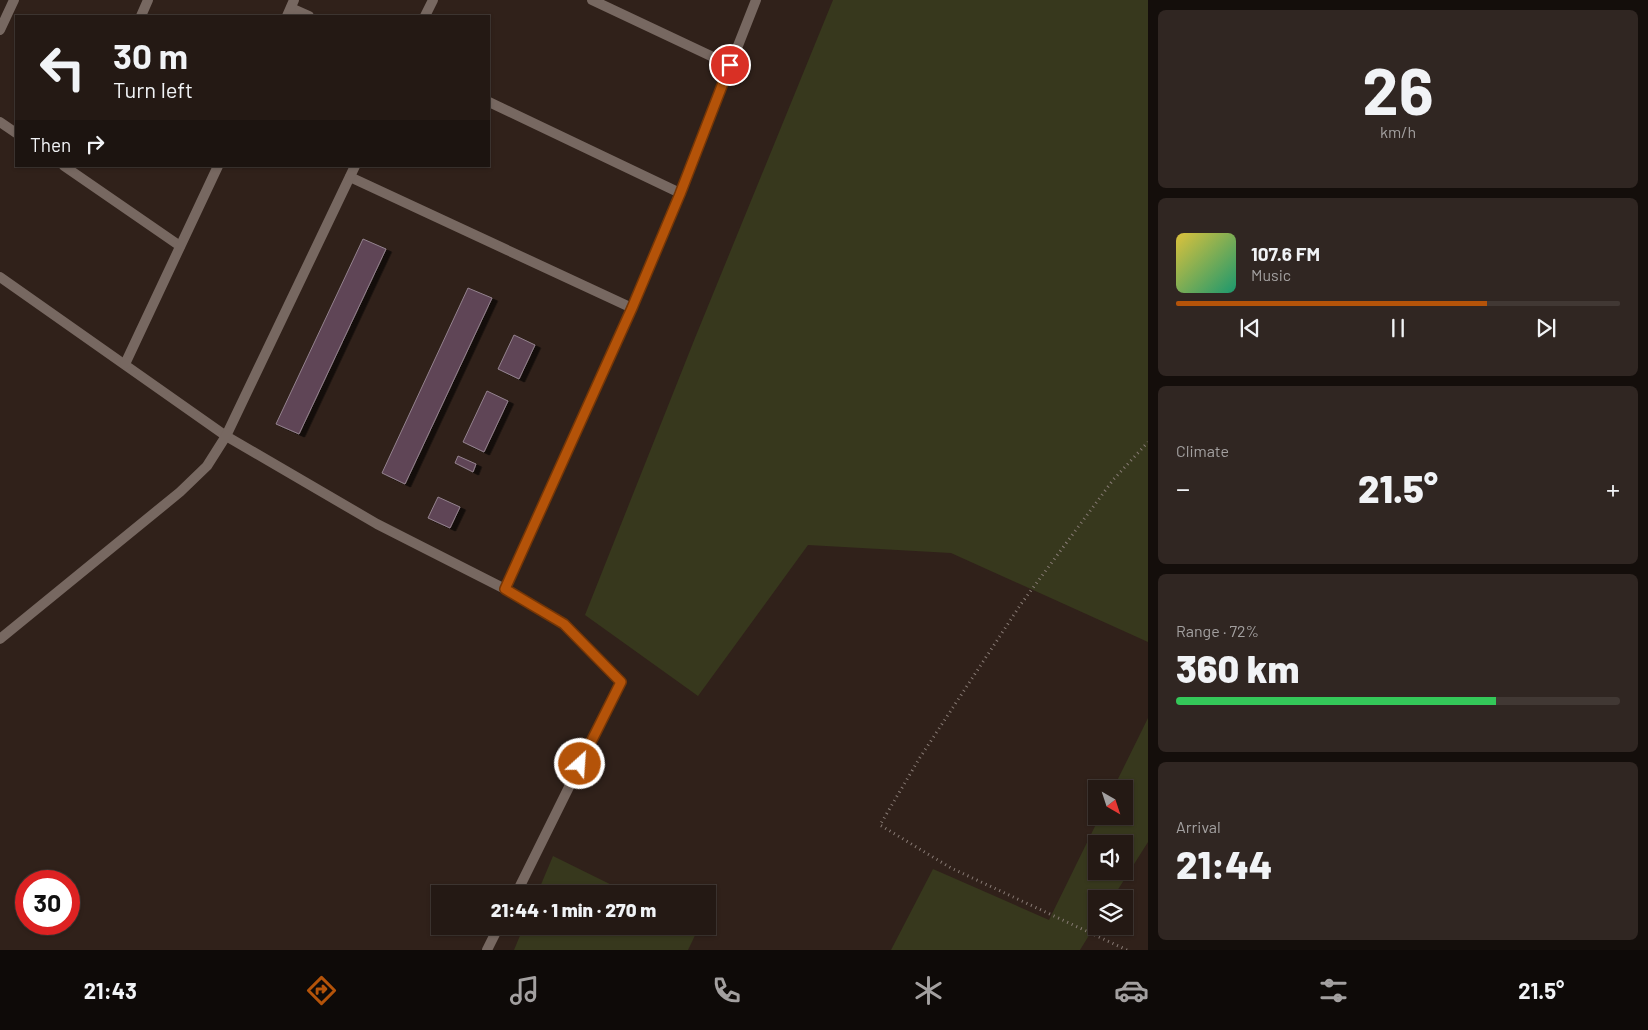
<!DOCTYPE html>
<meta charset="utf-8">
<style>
body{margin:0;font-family:Barlow,sans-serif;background:#302622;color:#f1f3f6;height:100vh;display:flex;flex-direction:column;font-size:19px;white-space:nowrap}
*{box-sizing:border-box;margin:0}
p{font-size:16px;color:#a3a0a0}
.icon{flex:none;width:28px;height:28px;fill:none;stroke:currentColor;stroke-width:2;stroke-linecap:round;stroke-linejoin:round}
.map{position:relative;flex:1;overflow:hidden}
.drawer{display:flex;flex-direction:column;gap:10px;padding:10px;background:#140e0b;width:500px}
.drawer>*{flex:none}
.hud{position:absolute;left:15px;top:15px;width:475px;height:152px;border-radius:0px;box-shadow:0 1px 4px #0004,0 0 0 1px #413834;background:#241914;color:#f1f3f6;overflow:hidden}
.needle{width:32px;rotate:141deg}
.controls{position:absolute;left:1088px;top:780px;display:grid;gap:10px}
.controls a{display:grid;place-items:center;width:45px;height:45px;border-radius:0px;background:#241914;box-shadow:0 1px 4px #0004,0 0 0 1px #413834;font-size:25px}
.speed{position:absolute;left:15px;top:870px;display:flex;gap:10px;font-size:25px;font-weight:700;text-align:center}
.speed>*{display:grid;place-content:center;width:65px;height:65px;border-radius:50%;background:#241914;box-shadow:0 1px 4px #0004,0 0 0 1px #413834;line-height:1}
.speed .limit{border:8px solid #d22;background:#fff;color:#111}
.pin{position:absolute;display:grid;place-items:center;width:42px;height:42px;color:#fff;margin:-21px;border:2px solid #fff;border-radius:50%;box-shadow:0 1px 5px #0007}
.me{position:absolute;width:55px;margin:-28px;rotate:26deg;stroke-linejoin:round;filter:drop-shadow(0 0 4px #0008)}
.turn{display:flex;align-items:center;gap:18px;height:105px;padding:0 15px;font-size:22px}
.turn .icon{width:65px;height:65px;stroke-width:2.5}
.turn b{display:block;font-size:35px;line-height:42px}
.then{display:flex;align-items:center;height:48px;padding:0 15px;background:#0003;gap:10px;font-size:19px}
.big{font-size:38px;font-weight:800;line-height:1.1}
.drawer .card{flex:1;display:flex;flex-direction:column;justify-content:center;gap:8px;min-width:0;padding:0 18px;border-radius:8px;background:#302622}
.drawer .dial{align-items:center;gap:0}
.dial b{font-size:65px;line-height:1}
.song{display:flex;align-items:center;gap:15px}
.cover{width:60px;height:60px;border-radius:8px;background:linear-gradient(135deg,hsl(50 70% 55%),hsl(160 70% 35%))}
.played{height:5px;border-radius:2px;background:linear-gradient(90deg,#b45309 70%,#413834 70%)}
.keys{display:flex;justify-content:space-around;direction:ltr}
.heat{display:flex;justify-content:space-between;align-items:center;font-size:28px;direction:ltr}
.charge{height:8px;border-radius:4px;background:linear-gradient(90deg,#34c759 72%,#413834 0)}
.trip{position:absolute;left:431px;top:885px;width:285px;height:50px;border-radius:0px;background:#241914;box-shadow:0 1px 4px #0004,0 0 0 1px #413834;font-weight:800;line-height:50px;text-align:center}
.tab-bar{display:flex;height:80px;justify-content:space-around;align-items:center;background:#0e0a08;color:#a3a0a0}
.tab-bar .icon{width:35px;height:35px}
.tab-bar .current{color:#b45309}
.tab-bar b{font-size:22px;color:#f1f3f6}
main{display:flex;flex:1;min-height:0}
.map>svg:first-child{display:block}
.green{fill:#37381d;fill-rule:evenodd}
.building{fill:#5f4457;stroke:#94838e;filter:url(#shadow)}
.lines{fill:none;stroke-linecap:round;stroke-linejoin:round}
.path{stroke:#897c76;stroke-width:3;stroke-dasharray:1 4;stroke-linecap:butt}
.street{stroke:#776861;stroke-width:10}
.route-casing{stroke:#753606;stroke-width:12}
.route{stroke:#b45309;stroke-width:9}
</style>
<main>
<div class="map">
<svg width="1148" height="950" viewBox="0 0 1148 950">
<defs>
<filter id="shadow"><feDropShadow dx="5.5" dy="3" stdDeviation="0" flood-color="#0009"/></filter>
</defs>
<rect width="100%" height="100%" fill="#30211a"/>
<g class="green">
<path d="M833 0H1148V642L951 553 808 545 698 696 585 615 695 338Z"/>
<path d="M1148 718V842L1112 899H1096V924L1080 950H891L933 869 1049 920 1100 816H1124V789H1113ZM1096 844H1124V871H1096Z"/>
<path d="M553 856 630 894H537Z"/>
<path d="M524 926H697L699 927 688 950H514Z"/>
</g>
<g class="building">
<path d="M363 239 386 249 299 434 276 424Z"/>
<path d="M468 288 492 298 405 484 382 473Z"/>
<path d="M514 335 535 345 519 379 498 369Z"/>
<path d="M487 391 508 401 484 452 463 442Z"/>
<path d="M458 456 476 464 473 472 455 463Z"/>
<path d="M438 497 460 507 450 528 428 518Z"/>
</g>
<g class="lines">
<path class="path" d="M1127 950 951 868 880 825 919 759 1021 604 1113 480 1148 442"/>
<g class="street">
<path d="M592 0 730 65"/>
<path d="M291 8 309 16"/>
<path d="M141 16 148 0"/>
<path d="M287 16 294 0"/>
<path d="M425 16 433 0"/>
<path d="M0 30 14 0"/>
<path d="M489 102 680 193"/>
<path d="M0 122 16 133"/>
<path d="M64 166 180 246"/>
<path d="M350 177 632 308"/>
<path d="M0 277 226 436 377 524 505 589 564 624 621 682 516 894"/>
<path d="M125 364 218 166"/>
<path d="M505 589 632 308 680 193 756 0"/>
<path d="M0 639 180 492 207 466 226 436 355 166"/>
<path d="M487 950 499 926"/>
</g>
</g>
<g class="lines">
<g class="route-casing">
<path id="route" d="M580 764 621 682 564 624 505 589 632 308 680 194 730 65"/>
</g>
<use href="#route" class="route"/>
</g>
</svg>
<div class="controls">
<a><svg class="needle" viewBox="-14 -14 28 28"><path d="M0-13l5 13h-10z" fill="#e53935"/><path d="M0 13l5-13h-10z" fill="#a3a0a0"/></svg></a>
<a><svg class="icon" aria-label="sound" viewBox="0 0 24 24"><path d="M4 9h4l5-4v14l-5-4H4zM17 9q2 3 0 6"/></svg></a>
<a><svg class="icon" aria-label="layers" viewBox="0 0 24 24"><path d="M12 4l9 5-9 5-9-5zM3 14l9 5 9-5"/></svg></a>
</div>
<div class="speed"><div class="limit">30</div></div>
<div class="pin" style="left:730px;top:65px;background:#d93025"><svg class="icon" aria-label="arrive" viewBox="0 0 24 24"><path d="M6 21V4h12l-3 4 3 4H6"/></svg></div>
<svg class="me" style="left:580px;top:764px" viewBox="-20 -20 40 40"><circle r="17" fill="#b45309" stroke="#fff" stroke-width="3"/><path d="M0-11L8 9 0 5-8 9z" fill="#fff"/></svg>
<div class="trip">21:44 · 1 min · 270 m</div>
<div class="hud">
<div class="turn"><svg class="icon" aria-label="left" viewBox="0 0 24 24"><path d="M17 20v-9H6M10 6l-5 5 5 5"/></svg><div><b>30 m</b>Turn left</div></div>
<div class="then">Then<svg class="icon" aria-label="right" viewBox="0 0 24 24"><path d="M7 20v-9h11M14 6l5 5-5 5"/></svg></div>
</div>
</div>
<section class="drawer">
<div class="card dial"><b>26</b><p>km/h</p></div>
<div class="card">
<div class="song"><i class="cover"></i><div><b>107.6 FM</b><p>Music</p></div></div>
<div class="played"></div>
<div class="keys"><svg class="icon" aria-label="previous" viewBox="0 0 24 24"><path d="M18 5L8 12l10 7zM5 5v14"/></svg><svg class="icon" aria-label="pause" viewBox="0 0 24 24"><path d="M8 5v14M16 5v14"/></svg><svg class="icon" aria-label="next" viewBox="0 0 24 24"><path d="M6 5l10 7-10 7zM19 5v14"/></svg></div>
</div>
<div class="card"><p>Climate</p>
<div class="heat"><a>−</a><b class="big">21.5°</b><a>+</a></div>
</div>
<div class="card"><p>Range · 72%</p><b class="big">360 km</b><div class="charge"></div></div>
<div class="card"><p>Arrival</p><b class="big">21:44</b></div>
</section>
</main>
<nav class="tab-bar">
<b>21:43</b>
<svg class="icon current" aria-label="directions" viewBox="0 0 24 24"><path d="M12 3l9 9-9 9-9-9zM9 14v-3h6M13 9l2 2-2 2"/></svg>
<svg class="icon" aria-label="music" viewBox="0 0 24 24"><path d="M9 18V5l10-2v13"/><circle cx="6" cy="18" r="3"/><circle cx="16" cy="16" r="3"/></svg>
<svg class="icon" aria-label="phone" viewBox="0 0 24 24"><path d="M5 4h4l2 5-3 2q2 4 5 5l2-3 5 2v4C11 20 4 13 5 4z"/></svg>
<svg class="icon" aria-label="climate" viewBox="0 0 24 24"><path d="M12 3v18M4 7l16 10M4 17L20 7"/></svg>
<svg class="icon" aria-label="car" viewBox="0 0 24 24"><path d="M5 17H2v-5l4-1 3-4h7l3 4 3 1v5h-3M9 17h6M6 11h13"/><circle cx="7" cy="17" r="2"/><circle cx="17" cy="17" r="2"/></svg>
<svg class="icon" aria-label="filters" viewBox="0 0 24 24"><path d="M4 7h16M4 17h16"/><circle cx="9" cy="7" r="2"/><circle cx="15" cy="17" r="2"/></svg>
<b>21.5°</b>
</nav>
